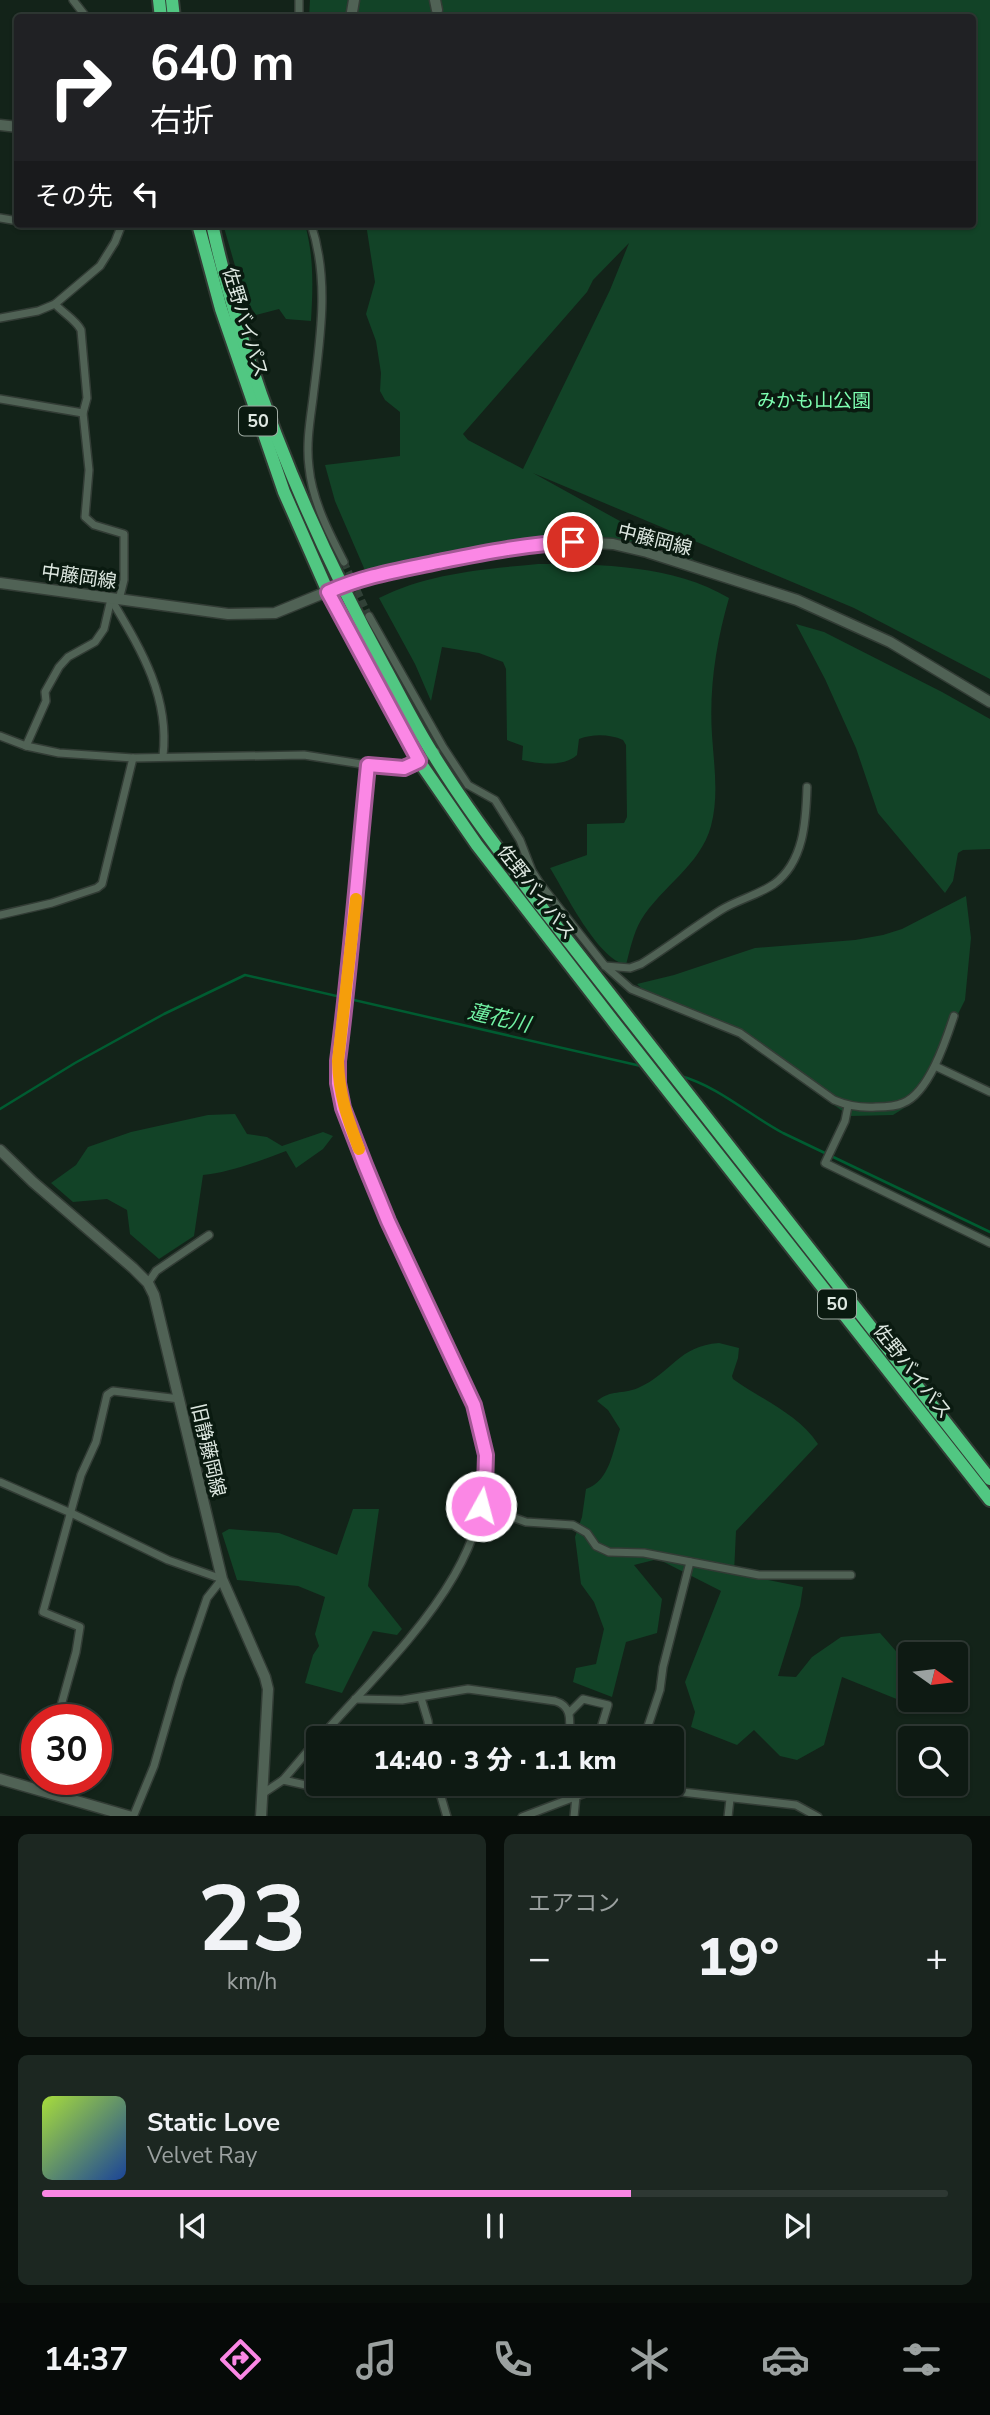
<!DOCTYPE html>
<html lang="ja">
<meta charset="utf-8">
<style>
body{margin:0;font-family:"Nunito Sans","Noto Sans JP",sans-serif;background:#1c2721;color:#f1f3f6;height:100vh;display:flex;flex-direction:column;font-size:26px;white-space:nowrap}
*{box-sizing:border-box;margin:0}
p{font-size:23px;color:#9ba1a0}
.icon{flex:none;width:38px;height:38px;fill:none;stroke:currentColor;stroke-width:2;stroke-linecap:round;stroke-linejoin:round}
.map{position:relative;height:1816px;overflow:hidden}
.details{display:flex;flex-direction:column;gap:18px;padding:18px;background:#080e0a;flex:1}
.details>*{flex:none}
.guide{position:absolute;left:14px;top:14px;width:962px;height:214px;border-radius:7px;box-shadow:0 2px 5px #0004,0 0 0 2px #2e3833;background:#202124;color:#fff;overflow:hidden}
.needle{width:46px;rotate:104deg}
.controls{position:absolute;left:898px;top:1642px;display:grid;gap:14px}
.controls a{display:grid;place-items:center;width:70px;height:70px;border-radius:7px;background:#0e1a13;box-shadow:0 2px 5px #0004,0 0 0 2px #2e3833;font-size:35px}
.speed{position:absolute;left:21px;top:1704px;display:flex;gap:14px;font-size:35px;font-weight:700;text-align:center}
.speed>*{display:grid;place-content:center;width:91px;height:91px;border-radius:50%;background:#0e1a13;box-shadow:0 2px 5px #0004,0 0 0 2px #2e3833;line-height:1}
.speed .limit{border:10px solid #d22;background:#fff;color:#111}
.pin{position:absolute;display:grid;place-items:center;width:60px;height:60px;color:#fff;margin:-30px;border:4px solid #fff;border-radius:50%;box-shadow:0 2px 7px #0007}
.me{position:absolute;width:77px;margin:-38px;rotate:7deg;stroke-linejoin:round;filter:drop-shadow(0 0 5px #0008)}
.turn{display:flex;align-items:center;gap:24px;height:147px;padding:0 21px;font-size:32px}
.turn .icon{width:91px;height:91px;stroke-width:2.5}
.turn b{display:block;font-size:49px;line-height:60px}
.then{display:flex;align-items:center;height:66px;padding:0 21px;background:#0003;gap:14px;font-size:26px}
.big{font-size:52px;font-weight:800;line-height:1.1}
.details .card{flex:1;display:flex;flex-direction:column;justify-content:center;gap:10px;min-width:0;padding:0 24px;border-radius:10px;background:#1c2721}
.details .dial{align-items:center;gap:0}
.dial b{font-size:91px;line-height:1}
.song{display:flex;align-items:center;gap:21px}
.cover{width:84px;height:84px;border-radius:10px;background:linear-gradient(135deg,hsl(80 70% 55%),hsl(220 70% 35%))}
.played{height:7px;border-radius:4px;background:linear-gradient(90deg,#fb87e5 65%,#2e3833 65%)}
.keys{display:flex;justify-content:space-around;direction:ltr}
.heat{display:flex;justify-content:space-between;align-items:center;font-size:38px;direction:ltr}
.details .tiles{flex:1;display:grid;gap:18px;grid-template-columns:1fr 1fr}
.card:last-child{grid-column:span 2}
.trip{position:absolute;left:306px;top:1726px;width:378px;height:70px;border-radius:7px;background:#0e1a13;box-shadow:0 2px 5px #0004,0 0 0 2px #2e3833;font-weight:800;line-height:70px;text-align:center}
.dock{display:flex;height:112px;justify-content:space-around;align-items:center;background:#060a08;color:#9ba1a0}
.dock .icon{width:49px;height:49px}
.dock .on{color:#fb87e5}
.dock b{font-size:32px;color:#f1f3f6}
.map>svg:first-child{display:block}
.green{fill:#124327;fill-rule:evenodd}
.lines{fill:none;stroke-linecap:round;stroke-linejoin:round}
.stream{stroke:#005c31;stroke-width:2.5}
.street-tunnel{stroke:#314137;stroke-width:7;stroke-dasharray:7 3.5;stroke-linecap:butt}
.street-casing{stroke:#323c35;stroke-width:10}
.secondary-casing{stroke:#323c35;stroke-width:13}
.highway-casing{stroke:#323c35;stroke-width:16}
.street{stroke:#506255;stroke-width:7}
.secondary{stroke:#506255;stroke-width:10}
.highway{stroke:#51c782;stroke-width:12}
.route-casing{stroke:#a35895;stroke-width:18}
.route{stroke:#fb87e5;stroke-width:12}
.slow{stroke:#f59e0b;stroke-width:12}
.labels{text-anchor:middle;stroke-width:7;stroke-linejoin:round;paint-order:stroke}
.shield{fill:#0a1a10;stroke:#9eaaa2;stroke-width:2}
.shield-label{font-size:18px;font-weight:bold;fill:#dee8e1}
.street-label{font-size:19px;fill:#dee8e1;stroke:#0a1a10}
.park-label{font-size:19px;fill:#7effb1;stroke:#0a1a10}
.water-label{font-size:21px;font-style:italic;fill:#71f2a4;stroke:#0a1a10}
</style>
<div class="map">
<svg width="990" height="1817" viewBox="0 0 990 1817">
<rect width="100%" height="100%" fill="#132319"/>
<g class="green">
<path d="M310 0H990V679L854 608 533 473 647 536 682 551 694 560C687 558 681 554 674 553 569 525 468 544 367 575L335 501 325 465 400 456V412L385 400 380 391 381 373 376 341 366 314 375 282 366 224H973V18H309ZM629 243 610 290 523 469 468 440 463 434 587 292 593 280Z"/>
<path d="M223 224H305C314 257 313 287 311 321L286 319 279 309 256 315 244 297Z"/>
<path d="M538 564C602 564 673 565 729 598 716 643 709 688 712 735 714 766 719 796 711 826 700 866 662 886 641 920 633 934 630 950 626 965 597 958 566 894 550 868L587 855V824L624 823 627 817 626 745 623 740C609 734 593 734 579 739L577 755C564 767 539 764 522 760L523 746 507 740 506 669 503 662 479 653 442 647 431 701 415 664 379 598C428 573 485 569 538 564Z"/>
<path d="M796 624 824 632 942 692 990 719V849L963 850 958 853 953 881 945 893 878 813 856 748 825 679Z"/>
<path d="M966 896 971 938 965 1000 920 1090 909 1105 893 1115 851 1116 845 1113 746 1041 646 993 637 984 674 975 755 948 855 940 883 935 902 929Z"/>
<path d="M235 1114 247 1134 267 1137 282 1146 323 1132 333 1136 323 1149 296 1168 286 1151C263 1160 228 1173 203 1175L194 1236 159 1259 130 1234 127 1210 107 1199 73 1202 51 1183 76 1165 88 1147 131 1132 208 1115Z"/>
<path d="M719 1343 739 1348 738 1358 732 1376 733 1379C762 1400 798 1414 818 1444L736 1531 734 1573 803 1587 800 1606 778 1676 796 1677 812 1657 841 1637 880 1633 910 1667V1675L899 1700 842 1677 824 1745 797 1760 780 1756 754 1730 737 1745 691 1727 695 1712 685 1682 721 1591 658 1559 634 1565 662 1599 657 1633 626 1642 612 1697 573 1682 576 1668 596 1664 604 1629 594 1602 581 1584 575 1537 582 1517 586 1489C610 1481 613 1450 620 1429L608 1410 597 1401C612 1389 621 1395 638 1388 672 1373 678 1346 719 1343Z"/>
<path d="M353 1509H379L368 1586 402 1629 397 1635 373 1631 342 1693 305 1683 313 1655 319 1646 315 1634 325 1597 298 1586 237 1580 222 1533 229 1529 279 1533 337 1555Z"/>
<path d="M352 1725 384 1728 400 1738H329Z"/>
</g>
<g class="lines">
<g class="stream">
<path d="M681 1076C719 1087 749 1115 783 1133L990 1232"/>
<path d="M0 1109 75 1063 164 1014 245 975 641 1066"/>
</g>
<path class="street-tunnel" d="M344 562 369 616"/>
<g class="street-casing">
<g id="street">
<path d="M73 0 87 18"/>
<path d="M299 18V0"/>
<path d="M0 218 18 221"/>
<path d="M311 224C330 281 320 339 313 398 310 421 306 444 309 467 312 500 329 533 344 562"/>
<path d="M55 304C63 313 76 320 81 330L87 398 83 413 89 470 85 517 94 525 124 534V580L119 600"/>
<path d="M0 318 38 311 55 304 100 266 115 242 122 224"/>
<path d="M0 399 83 413"/>
<path d="M111 599C140 648 170 696 163 756"/>
<path d="M369 616 443 747 468 785 495 800 520 840 532 871 541 885 605 966 631 989 740 1033 834 1100C848 1106 861 1108 876 1107 885 1107 895 1107 903 1103 929 1093 946 1040 954 1016"/>
<path d="M0 736 26 746 59 753 133 758 304 755 387 768H404L436 752"/>
<path d="M26 746 46 701 45 692 59 667 68 657 95 642 104 629 111 599"/>
<path d="M0 915 52 903 97 888 102 884 133 758"/>
<path d="M605 966 630 968 641 964C668 947 694 927 721 910 737 900 758 895 774 884 804 862 806 821 807 787"/>
<path d="M935 1066 990 1092"/>
<path d="M848 1106 845 1121 825 1163 990 1243"/>
<path d="M148 1283 156 1271 209 1235"/>
<path d="M0 1482 71 1513 168 1560 222 1579 207 1598 179 1680 154 1766 133 1817"/>
<path d="M481 1506 526 1522 573 1525 587 1533 596 1546 609 1552 644 1553 759 1575H851"/>
<path d="M421 1698 428 1721 430 1738"/>
<path d="M355 1699 402 1700 468 1689 555 1701C573 1706 570 1722 569 1738"/>
<path d="M569 1713 583 1699 608 1705 601 1728 595 1738"/>
<path d="M57 1720 76 1652 80 1627 43 1612 81 1475 96 1442 107 1395 113 1391 180 1399"/>
<path d="M320 1738C394 1653 511 1555 481 1428 475 1405 464 1386 454 1365 434 1320 414 1275 393 1230 368 1179 339 1118 338 1061 351 962 359 863 368 765"/>
<path d="M644 1738 660 1690 663 1667 690 1562"/>
<path d="M283 1780 315 1787 381 1783"/>
<path d="M437 1783 447 1817"/>
<path d="M262 1794 283 1780 318 1739"/>
<path d="M522 1817 601 1787 620 1785 796 1805 818 1817"/>
<path d="M574 1817 576 1796"/>
<path d="M728 1817 730 1799"/>
</g>
</g>
<g class="secondary-casing">
<g id="secondary">
<path d="M435 0 437 10"/>
<path d="M351 18 354 0"/>
<path d="M0 125 18 127"/>
<path d="M0 583 228 614 275 613 341 586 376 575 505 549 535 543 573 542 613 544 647 552 797 600 890 642 990 702"/>
<path d="M0 1150 33 1182 133 1268 148 1283 154 1295 222 1579 265 1677 268 1689 261 1817"/>
<path d="M0 1779 132 1817"/>
</g>
</g>
<g class="highway-casing">
<g id="highway">
<path d="M159 0 161 18"/>
<path d="M172 0 174 18"/>
<path d="M198 224 221 309 284 492 328 592 419 761 477 845 617 1026 990 1500"/>
<path d="M212 224C246 379 308 527 384 666 400 695 415 726 433 754 464 805 501 853 537 901L990 1479"/>
</g>
</g>
<use href="#street" class="street"/>
<use href="#secondary" class="secondary"/>
<use href="#highway" class="highway"/>
</g>
<g class="lines">
<g class="route-casing">
<path id="route" d="M481 1506 485 1487 486 1455 474 1405 388 1221 365 1165 343 1108 338 1083V1061C351 962 358 863 368 765L404 768 419 761 328 592C363 576 401 570 438 562 483 553 527 544 573 542"/>
</g>
<use href="#route" class="route"/>
<path class="slow" d="M356 899 338 1061C339 1095 347 1117 359 1149"/>
</g>
<g class="labels">
<g class="shield">
<rect x="239" y="406.5" width="38" height="29" rx="5"/>
<rect x="818" y="1289.5" width="38" height="29" rx="5"/>
</g>
<g class="shield-label">
<text x="258" y="427">50</text>
<text x="837" y="1310">50</text>
</g>
<g class="street-label">
<text transform="translate(246 322) rotate(73)" y="7">佐野バイパス</text>
<text transform="translate(655 539) rotate(14)" y="7">中藤岡線</text>
<text transform="translate(79 576) rotate(8)" y="7">中藤岡線</text>
<text transform="translate(537 892) rotate(52)" y="7">佐野バイパス</text>
<text transform="translate(913 1371) rotate(52)" y="7">佐野バイパス</text>
<text transform="translate(209 1450) rotate(77)" y="7">旧静藤岡線</text>
</g>
<g class="park-label">
<text x="814" y="407">みかも山公園</text>
</g>
<g class="water-label">
<text transform="translate(499 1018) rotate(13)" y="7">蓮花川</text>
</g>
</g>
</svg>
<div class="controls">
<a><svg class="needle" viewBox="-14 -14 28 28"><path d="M0-13l5 13h-10z" fill="#e53935"/><path d="M0 13l5-13h-10z" fill="#9ba1a0"/></svg></a>
<a><svg class="icon" aria-label="search" viewBox="0 0 24 24"><circle cx="10" cy="10" r="6"/><path d="M15 15l6 6"/></svg></a>
</div>
<div class="speed"><div class="limit">30</div></div>
<div class="pin" style="left:573px;top:542px;background:#d93025"><svg class="icon" aria-label="arrive" viewBox="0 0 24 24"><path d="M6 21V4h12l-3 4 3 4H6"/></svg></div>
<svg class="me" style="left:481px;top:1506px" viewBox="-20 -20 40 40"><circle r="17" fill="#fb87e5" stroke="#fff" stroke-width="3"/><path d="M0-11L8 9 0 5-8 9z" fill="#fff"/></svg>
<div class="trip">14:40 · 3 分 · 1.1 km</div>
<div class="guide">
<div class="turn"><svg class="icon" aria-label="right" viewBox="0 0 24 24"><path d="M7 20v-9h11M14 6l5 5-5 5"/></svg><div><b>640 m</b>右折</div></div>
<div class="then">その先<svg class="icon" aria-label="left" viewBox="0 0 24 24"><path d="M17 20v-9H6M10 6l-5 5 5 5"/></svg></div>
</div>
</div>
<section class="details">
<div class="tiles">
<div class="card dial"><b>23</b><p>km/h</p></div>
<div class="card"><p>エアコン</p>
<div class="heat"><a>−</a><b class="big">19°</b><a>+</a></div>
</div>
<div class="card">
<div class="song"><i class="cover"></i><div><b>Static Love</b><p>Velvet Ray</p></div></div>
<div class="played"></div>
<div class="keys"><svg class="icon" aria-label="previous" viewBox="0 0 24 24"><path d="M18 5L8 12l10 7zM5 5v14"/></svg><svg class="icon" aria-label="pause" viewBox="0 0 24 24"><path d="M8 5v14M16 5v14"/></svg><svg class="icon" aria-label="next" viewBox="0 0 24 24"><path d="M6 5l10 7-10 7zM19 5v14"/></svg></div>
</div>
</div>
</section>
<nav class="dock">
<b>14:37</b>
<svg class="icon on" aria-label="directions" viewBox="0 0 24 24"><path d="M12 3l9 9-9 9-9-9zM9 14v-3h6M13 9l2 2-2 2"/></svg>
<svg class="icon" aria-label="music" viewBox="0 0 24 24"><path d="M9 18V5l10-2v13"/><circle cx="6" cy="18" r="3"/><circle cx="16" cy="16" r="3"/></svg>
<svg class="icon" aria-label="phone" viewBox="0 0 24 24"><path d="M5 4h4l2 5-3 2q2 4 5 5l2-3 5 2v4C11 20 4 13 5 4z"/></svg>
<svg class="icon" aria-label="climate" viewBox="0 0 24 24"><path d="M12 3v18M4 7l16 10M4 17L20 7"/></svg>
<svg class="icon" aria-label="car" viewBox="0 0 24 24"><path d="M5 17H2v-5l4-1 3-4h7l3 4 3 1v5h-3M9 17h6M6 11h13"/><circle cx="7" cy="17" r="2"/><circle cx="17" cy="17" r="2"/></svg>
<svg class="icon" aria-label="filters" viewBox="0 0 24 24"><path d="M4 7h16M4 17h16"/><circle cx="9" cy="7" r="2"/><circle cx="15" cy="17" r="2"/></svg>
</nav>
